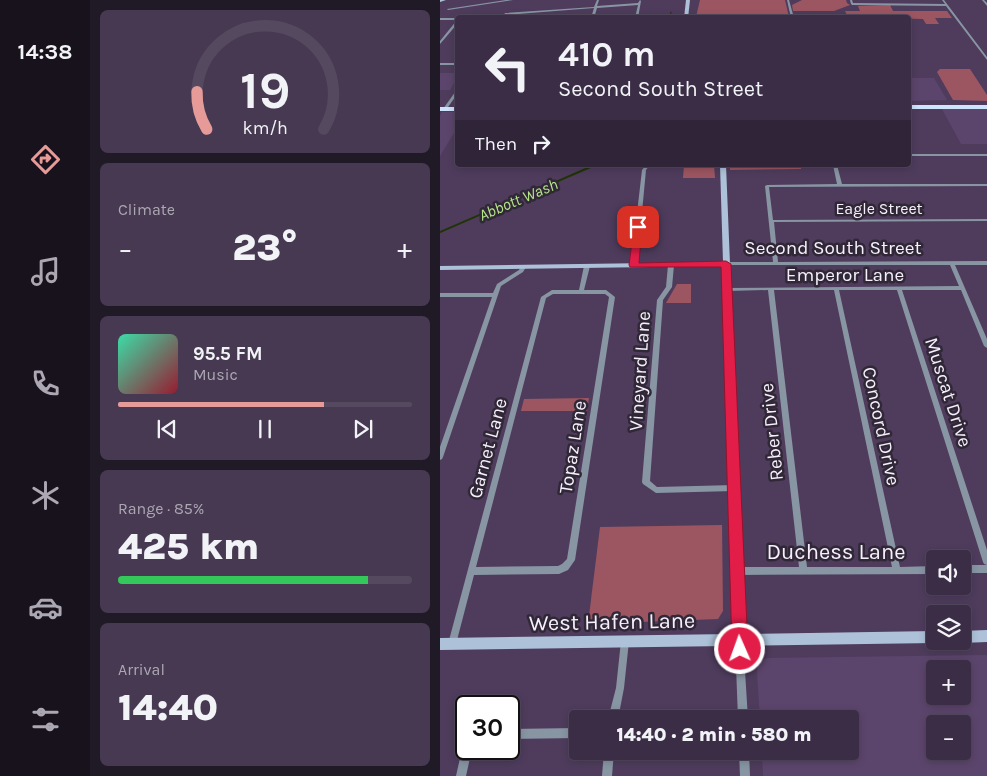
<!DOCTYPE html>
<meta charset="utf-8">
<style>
body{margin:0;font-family:Karla,sans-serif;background:#463951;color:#f1f3f6;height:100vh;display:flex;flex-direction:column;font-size:19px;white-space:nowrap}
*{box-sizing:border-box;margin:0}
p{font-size:16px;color:#aca8b3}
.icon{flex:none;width:28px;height:28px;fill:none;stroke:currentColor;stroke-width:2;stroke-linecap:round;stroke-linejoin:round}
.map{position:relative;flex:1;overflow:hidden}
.sheet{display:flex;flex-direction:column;gap:10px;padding:10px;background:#201926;width:350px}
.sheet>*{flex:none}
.guide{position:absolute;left:15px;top:15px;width:456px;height:152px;border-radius:5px;box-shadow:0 2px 8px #0003,0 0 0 1px #54495f;background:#3b2d46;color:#f1f3f6;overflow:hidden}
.controls{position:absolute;left:486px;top:550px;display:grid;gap:10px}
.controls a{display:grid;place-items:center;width:45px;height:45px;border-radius:5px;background:#3b2d46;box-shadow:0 2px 8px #0003,0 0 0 1px #54495f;font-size:25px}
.speed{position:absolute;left:15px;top:695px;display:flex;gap:10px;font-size:25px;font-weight:700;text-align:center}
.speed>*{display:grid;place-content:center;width:65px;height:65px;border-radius:50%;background:#3b2d46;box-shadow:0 2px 8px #0003,0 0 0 1px #54495f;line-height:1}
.speed .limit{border:2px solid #111;border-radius:8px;background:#fff;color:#111}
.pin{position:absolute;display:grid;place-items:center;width:42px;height:42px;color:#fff;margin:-21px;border-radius:10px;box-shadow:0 2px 8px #0006}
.me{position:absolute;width:55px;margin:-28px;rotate:358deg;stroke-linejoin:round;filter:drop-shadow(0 0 4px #0008)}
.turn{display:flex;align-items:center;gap:18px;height:105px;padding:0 20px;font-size:22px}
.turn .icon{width:65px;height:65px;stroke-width:2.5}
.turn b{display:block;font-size:35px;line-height:42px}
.then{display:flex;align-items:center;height:48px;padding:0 20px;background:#0003;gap:10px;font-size:19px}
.big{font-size:38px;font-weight:800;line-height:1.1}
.sheet .card{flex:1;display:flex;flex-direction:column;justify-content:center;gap:8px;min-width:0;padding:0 18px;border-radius:8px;background:#463951}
.sheet .dial{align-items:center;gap:0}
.dial svg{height:130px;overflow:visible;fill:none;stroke:#54495f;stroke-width:7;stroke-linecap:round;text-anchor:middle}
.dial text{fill:#f1f3f6;stroke:none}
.song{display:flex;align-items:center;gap:15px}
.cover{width:60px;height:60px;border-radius:8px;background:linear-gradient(135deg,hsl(160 70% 55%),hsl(350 70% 35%))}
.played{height:5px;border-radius:2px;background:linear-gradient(90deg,#e69b98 70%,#54495f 70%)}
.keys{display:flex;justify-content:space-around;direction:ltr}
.heat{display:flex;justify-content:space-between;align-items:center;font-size:28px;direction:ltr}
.charge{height:8px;border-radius:4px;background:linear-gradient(90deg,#34c759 85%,#54495f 0)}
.trip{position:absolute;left:129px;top:710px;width:290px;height:50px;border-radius:5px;background:#3b2d46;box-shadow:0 2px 8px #0003,0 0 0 1px #54495f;font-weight:800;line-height:50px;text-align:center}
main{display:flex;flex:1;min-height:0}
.dock{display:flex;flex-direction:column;width:90px;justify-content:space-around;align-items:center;background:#18121c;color:#aca8b3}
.dock .icon{width:35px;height:35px}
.dock .current{color:#e69b98}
.dock b{font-size:22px;color:#f1f3f6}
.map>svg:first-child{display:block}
.built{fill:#5c456c;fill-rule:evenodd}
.green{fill:#9c5661}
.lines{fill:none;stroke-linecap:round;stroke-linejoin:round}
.stream-far1{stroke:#203405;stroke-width:1}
.stream{stroke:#203405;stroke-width:2}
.street{fill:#8896a4;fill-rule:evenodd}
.secondary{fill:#adc2d9;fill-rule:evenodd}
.primary{fill:#cee4fc;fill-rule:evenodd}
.route{fill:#e11d48;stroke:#92132f}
.labels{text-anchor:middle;stroke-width:5;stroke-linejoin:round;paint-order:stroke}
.far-water-label{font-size:16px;font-style:italic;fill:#b6e38b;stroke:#302837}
.far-street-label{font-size:16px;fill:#f7f0fc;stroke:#302837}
.street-label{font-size:19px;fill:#f7f0fc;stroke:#302837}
.near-street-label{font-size:22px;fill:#f7f0fc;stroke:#302837}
</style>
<main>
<nav class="dock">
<b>14:38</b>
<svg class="icon current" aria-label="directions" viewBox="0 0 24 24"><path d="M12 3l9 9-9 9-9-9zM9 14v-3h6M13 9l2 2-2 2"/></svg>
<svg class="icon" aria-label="music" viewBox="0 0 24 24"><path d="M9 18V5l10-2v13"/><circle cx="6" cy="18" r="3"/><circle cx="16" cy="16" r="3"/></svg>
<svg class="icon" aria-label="phone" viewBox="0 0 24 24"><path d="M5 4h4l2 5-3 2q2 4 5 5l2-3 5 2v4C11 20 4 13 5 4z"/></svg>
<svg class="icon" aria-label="climate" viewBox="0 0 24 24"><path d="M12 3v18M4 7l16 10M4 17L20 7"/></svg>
<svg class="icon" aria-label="car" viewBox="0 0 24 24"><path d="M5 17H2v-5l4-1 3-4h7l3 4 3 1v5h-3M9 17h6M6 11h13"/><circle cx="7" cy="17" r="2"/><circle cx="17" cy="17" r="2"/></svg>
<svg class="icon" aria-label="filters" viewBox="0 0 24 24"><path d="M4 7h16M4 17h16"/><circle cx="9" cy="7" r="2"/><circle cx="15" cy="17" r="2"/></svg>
</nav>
<section class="sheet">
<div class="card dial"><svg viewBox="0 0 100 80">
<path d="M14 69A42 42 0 1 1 86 69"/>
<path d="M14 69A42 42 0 0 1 8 46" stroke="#e69b98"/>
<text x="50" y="56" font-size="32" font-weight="700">19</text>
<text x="50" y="72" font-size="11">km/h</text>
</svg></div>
<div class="card"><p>Climate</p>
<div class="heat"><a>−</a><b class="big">23°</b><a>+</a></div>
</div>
<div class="card">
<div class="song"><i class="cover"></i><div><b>95.5 FM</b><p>Music</p></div></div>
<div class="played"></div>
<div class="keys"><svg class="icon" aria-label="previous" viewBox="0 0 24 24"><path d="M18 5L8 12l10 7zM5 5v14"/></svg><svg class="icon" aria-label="pause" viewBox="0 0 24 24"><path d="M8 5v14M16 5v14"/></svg><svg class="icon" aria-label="next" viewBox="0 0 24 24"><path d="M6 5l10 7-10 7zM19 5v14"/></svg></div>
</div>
<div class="card"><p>Range · 85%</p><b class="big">425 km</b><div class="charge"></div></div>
<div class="card"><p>Arrival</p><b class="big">14:40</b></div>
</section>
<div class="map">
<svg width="547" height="776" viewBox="0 0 547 776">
<rect width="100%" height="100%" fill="#4f3c5d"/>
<g class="built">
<path d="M0 73H17V78L10 90H0Z"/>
<path d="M469 78H494L507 100 469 101Z"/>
<path d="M502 109H547V144H521Z"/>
<path d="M2 112H17V128L0 156V116Z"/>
<path d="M547 655V776H323L322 751H410V719H320L317 672 318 664 322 660 327 658ZM495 669H522V696H495ZM495 724H522V751H495Z"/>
</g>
<g class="green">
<path d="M260 0H345L349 17H256Z"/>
<path d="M362 0H406L407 3 410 5 394 11H353L352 5Z"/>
<path d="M450 5 453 11H507L512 18H495L499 24H486L483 19 408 17 405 11H420L418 6Z"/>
<path d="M500 69H530L547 95V101L513 100 497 72Z"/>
<path d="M244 165H274L275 178H243Z"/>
<path d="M290 165H361V169L290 170Z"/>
<path d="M237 284H251V303H226Z"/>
<path d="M149 398 147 411H81L84 399Z"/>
<path d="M282 525 283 611 278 619 148 624 160 527Z"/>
</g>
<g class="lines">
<path class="stream-far1" d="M230 18 231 12"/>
<path class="stream" d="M0 232 155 165"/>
<g class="street">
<path d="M66 0H73L8 10 7 9Z"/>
<path d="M157 0H159L157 6 198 3 200 0 201 1 198 18H195L198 5 157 8 154 18H151L154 8 66 15 65 18H62L65 13 154 7Z"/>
<path d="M347 0H349L354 18H351Z"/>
<path d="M410 0H412L413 3 505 4 502 0H504L547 57V60L506 6 412 5 411 4Z"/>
<path d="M542 0H544L547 3V6Z"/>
<path d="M0 18H18V23L0 44V41L17 20H0Z"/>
<rect x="0" y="63" width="18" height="2"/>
<path d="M18 88V93L6 110H4L3 109Z"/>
<rect x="469" y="154" width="78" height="2"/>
<path d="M206 165H210L206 170 197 265 194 267 191 265 202 170Z"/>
<path d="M393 165H397L402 184H547V186L329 187 333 220 547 219V221L334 222 338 262 547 261V265H515L547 339V348L544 346 521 290H462L547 550V573H522V565H547L544 564 543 562 457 290H399L460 567 495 566V574L297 575 294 574 293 571 294 568 297 567H359L328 290 287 291 284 289 285 288 519 286 510 265H284L283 264 286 262H333L325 186 327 185 397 184ZM334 290H394L452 567H367Z"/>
<path d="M231 263 234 265 232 287 223 300 210 481 217 487 294 485 297 486 298 488 297 490 294 491 216 493 203 484 202 482 217 300 226 287 228 265Z"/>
<path d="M147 264 150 266 144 290H166L175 297 135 560 128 570 119 574 34 575 16 644 15 647 12 648 9 647 8 644 101 297 112 290H139L144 266ZM113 294H165L169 297 127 559 122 564 118 566 36 567 106 298Z"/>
<path d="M83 265 86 267 83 272 61 286 3 457 2 459 0 460V447L52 297H0V293H53L57 284 79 270 81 266Z"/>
<path d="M299 635 302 636 303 639 308 719H298L295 639 296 636Z"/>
<path d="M185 637 188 638 189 641 184 688 178 719H168L176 688 181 641 182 638Z"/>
<path d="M138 728V738L69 739V729Z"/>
<path d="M26 745V749H32L26 776H16L22 749 24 746Z"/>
<path d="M164 751H174L172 776H162Z"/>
<path d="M299 751H309L310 776H300Z"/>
</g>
<g class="secondary">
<path d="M0 0H6L0 2Z"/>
<path d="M246 0H250L248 18H244Z"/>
<path d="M280 165H286L305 634 495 631V641H499L495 643 0 650V638L293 634 283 266 0 270V266L283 262Z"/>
<path d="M547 630V642L522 643 518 641H522V631Z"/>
</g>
<g class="primary">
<rect x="469" y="105" width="78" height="4"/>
<rect x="0" y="107" width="18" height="4"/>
</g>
</g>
<path class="route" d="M198 224 202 227 199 263 286 261 291 264 308 649 305 655 300 657 294 655 292 649 281 267H190L189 265 194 227Z"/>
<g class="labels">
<g class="far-water-label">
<text transform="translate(78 199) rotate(-23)" y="6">Abbott Wash</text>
</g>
<g class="far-street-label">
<text x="439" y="214">Eagle Street</text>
</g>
<g class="street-label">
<text x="393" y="254">Second South Street</text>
<text x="405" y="281">Emperor Lane</text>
<text transform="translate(199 371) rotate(-86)" y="7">Vineyard Lane</text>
<text transform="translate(509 392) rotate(72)" y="7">Muscat Drive</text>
<text transform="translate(442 426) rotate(78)" y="7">Concord Drive</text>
<text transform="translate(331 432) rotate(-96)" y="7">Reber Drive</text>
<text transform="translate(132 447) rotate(-81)" y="7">Topaz Lane</text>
<text transform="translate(47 448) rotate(-75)" y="7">Garnet Lane</text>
</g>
<g class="near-street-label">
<text x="396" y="559">Duchess Lane</text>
<text transform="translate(172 621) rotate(-1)" y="8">West Hafen Lane</text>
</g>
</g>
</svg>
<div class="controls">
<a><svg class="icon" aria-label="sound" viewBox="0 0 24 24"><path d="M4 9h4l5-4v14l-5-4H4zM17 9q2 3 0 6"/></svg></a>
<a><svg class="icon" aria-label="layers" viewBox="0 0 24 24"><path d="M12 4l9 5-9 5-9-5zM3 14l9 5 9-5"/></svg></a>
<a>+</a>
<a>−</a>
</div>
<div class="speed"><div class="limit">30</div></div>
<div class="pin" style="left:198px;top:227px;background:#d93025"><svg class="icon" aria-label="arrive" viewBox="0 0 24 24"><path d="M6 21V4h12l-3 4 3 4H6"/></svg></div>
<svg class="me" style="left:300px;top:649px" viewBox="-20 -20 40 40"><circle r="17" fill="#e11d48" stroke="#fff" stroke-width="3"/><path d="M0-11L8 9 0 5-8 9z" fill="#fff"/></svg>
<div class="trip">14:40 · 2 min · 580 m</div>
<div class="guide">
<div class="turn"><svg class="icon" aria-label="left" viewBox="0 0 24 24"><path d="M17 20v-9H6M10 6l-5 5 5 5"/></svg><div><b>410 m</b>Second South Street</div></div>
<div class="then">Then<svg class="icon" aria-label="right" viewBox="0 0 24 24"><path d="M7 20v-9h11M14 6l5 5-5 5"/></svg></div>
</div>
</div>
</main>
